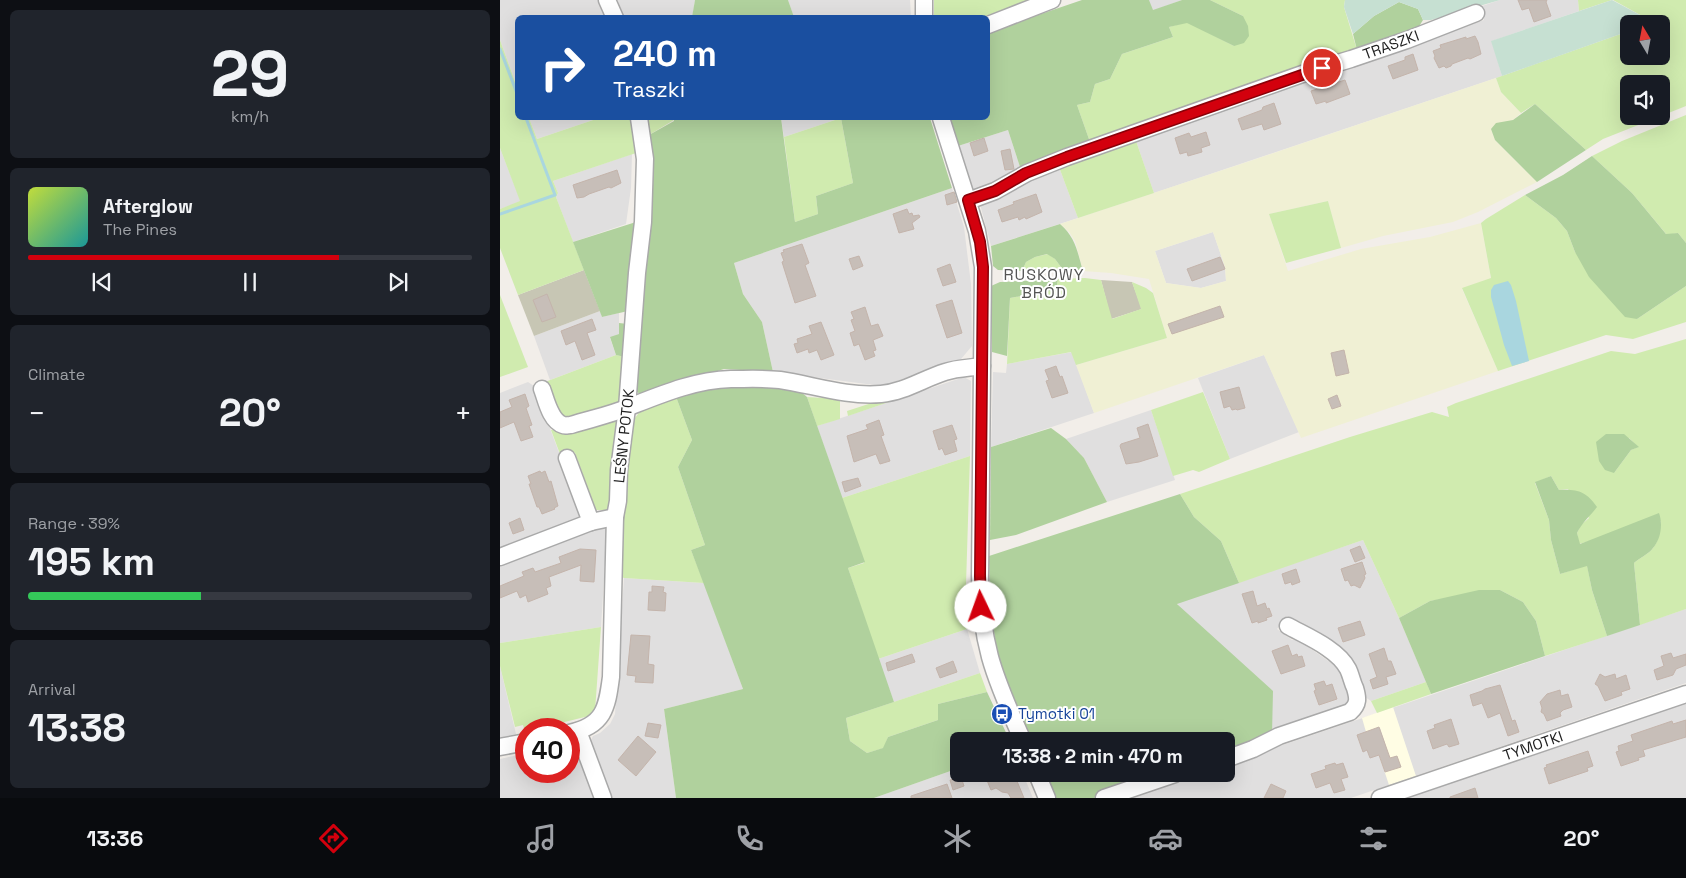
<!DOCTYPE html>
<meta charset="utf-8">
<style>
body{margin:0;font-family:"Space Grotesk",sans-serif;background:#20242c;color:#f1f3f6;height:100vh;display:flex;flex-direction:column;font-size:19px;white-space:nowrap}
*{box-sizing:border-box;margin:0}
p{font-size:16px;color:#9ea1a6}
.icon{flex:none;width:28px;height:28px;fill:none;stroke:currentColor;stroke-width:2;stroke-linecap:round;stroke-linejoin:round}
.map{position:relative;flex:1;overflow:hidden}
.details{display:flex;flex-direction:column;gap:10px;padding:10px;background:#0d0f14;width:500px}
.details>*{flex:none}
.guide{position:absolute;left:15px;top:15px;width:475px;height:105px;border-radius:8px;box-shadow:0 5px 20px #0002;background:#1a4fa0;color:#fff;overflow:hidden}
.needle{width:32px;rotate:350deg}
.controls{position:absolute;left:1120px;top:15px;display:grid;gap:10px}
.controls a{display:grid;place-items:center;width:50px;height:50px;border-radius:8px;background:#171b24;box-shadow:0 5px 20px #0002;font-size:25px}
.speed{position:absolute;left:15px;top:718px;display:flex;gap:10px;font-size:25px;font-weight:700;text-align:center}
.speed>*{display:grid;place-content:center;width:65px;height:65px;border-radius:50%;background:#171b24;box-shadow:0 5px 20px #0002;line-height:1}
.speed .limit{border:8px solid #d22;background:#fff;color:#111}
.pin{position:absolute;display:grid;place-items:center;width:42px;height:42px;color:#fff;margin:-21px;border:2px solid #fff;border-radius:50%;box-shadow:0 1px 5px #0007}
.me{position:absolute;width:55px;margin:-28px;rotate:357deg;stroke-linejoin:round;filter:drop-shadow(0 0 4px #0008)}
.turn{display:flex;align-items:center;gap:18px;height:105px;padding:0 15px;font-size:22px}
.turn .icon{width:65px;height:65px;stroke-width:2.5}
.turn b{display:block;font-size:35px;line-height:42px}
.big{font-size:38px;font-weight:700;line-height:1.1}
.details .tile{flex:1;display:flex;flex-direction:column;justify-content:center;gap:8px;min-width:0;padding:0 18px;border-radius:8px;background:#20242c}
.details .dial{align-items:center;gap:0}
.dial b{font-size:65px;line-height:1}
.song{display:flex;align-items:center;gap:15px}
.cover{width:60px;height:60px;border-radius:8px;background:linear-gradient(135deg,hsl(70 70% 55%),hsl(180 70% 35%))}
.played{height:5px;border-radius:2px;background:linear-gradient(90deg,#d3000d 70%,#363941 70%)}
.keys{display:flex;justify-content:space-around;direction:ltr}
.heat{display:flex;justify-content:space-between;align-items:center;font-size:28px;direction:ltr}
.charge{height:8px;border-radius:4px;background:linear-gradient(90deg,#34c759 39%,#363941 0)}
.trip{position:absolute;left:450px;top:732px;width:285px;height:50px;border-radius:8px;background:#171b24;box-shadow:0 5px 20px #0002;font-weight:700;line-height:50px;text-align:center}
.dock{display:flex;height:80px;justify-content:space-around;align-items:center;background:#090b0e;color:#9ea1a6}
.dock .icon{width:35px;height:35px}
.dock .selected{color:#d3000d}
.dock b{font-size:22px;color:#f1f3f6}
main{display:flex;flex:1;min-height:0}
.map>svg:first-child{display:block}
.residential{fill:#e0dfdf}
.education{fill:#fffde4}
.construction{fill:#c7c6b4}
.farmland{fill:#f0f0d4;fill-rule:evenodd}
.grass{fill:#d0ebaf;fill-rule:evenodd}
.forest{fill:#b0d19d}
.wetland{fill:#c6e0d2}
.water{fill:#a9d6df}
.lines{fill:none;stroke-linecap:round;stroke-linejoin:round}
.stream{stroke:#a9d6df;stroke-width:3}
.building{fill:#c7beb8;stroke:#c4b4ab}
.minor-casing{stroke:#a9a9a9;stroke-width:19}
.minor{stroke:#fff;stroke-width:16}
.route-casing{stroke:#890008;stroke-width:12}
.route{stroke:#d3000d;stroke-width:9}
.labels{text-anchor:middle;stroke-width:4;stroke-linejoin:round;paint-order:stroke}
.street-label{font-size:15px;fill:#222;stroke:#fff}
.transit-label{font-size:15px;fill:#164399;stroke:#fff;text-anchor:start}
.neighbourhood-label{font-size:16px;letter-spacing:1px;fill:#555;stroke:#fff}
</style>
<main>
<section class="details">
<div class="tile dial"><b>29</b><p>km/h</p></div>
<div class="tile">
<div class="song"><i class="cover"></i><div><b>Afterglow</b><p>The Pines</p></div></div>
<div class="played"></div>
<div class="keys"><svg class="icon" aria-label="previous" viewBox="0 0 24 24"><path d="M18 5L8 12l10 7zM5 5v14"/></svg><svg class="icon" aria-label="pause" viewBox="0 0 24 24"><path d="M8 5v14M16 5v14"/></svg><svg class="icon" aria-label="next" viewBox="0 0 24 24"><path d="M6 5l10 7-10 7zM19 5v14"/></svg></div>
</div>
<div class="tile"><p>Climate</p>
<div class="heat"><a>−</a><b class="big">20°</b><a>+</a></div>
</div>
<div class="tile"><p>Range · 39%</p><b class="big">195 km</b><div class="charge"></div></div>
<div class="tile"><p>Arrival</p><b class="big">13:38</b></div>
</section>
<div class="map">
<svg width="1186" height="798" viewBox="0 0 1186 798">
<rect width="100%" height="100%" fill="#f2eee9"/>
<g class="residential">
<path d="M0 0H104L112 17 18 18 17 87 0 40Z"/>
<path d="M112 0H195L192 18 120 17Z"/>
<path d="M288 0H410L411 17H294Z"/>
<path d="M649 0H682L652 11Z"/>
<path d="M1000 0H1078L1079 11 992 41 1002 76 654 193 636 141 984 20 979 7Z"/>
<path d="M29 118H99L37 139Z"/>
<path d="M281 118H341L284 137Z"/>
<path d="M508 130 520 167 506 174 500 184 473 192 458 146Z"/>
<path d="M0 148 21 202 0 209Z"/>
<path d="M132 154 131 188 126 224 73 242 56 197 58 193 53 181Z"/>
<path d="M559 167 578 218 491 246 480 204 504 197 519 181Z"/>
<path d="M452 188 464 227 471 284 472 346 461 359 382 386 273 372 262 322 243 294 234 263Z"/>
<path d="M713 232 725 267 726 281 701 288 666 283 655 251Z"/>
<path d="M100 311 102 317 119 313V334L110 338 116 355 50 380 34 336Z"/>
<path d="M572 352 594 413 491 447 493 372 506 373 507 364Z"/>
<path d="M764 355 799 432 730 459 698 378Z"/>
<path d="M464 377 471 381 470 456 342 498 317 426Z"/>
<path d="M28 382 34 386 81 511 79 518 0 548V393Z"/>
<path d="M651 410 675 480 607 502 584 458 566 439Z"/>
<path d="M102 526 107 529 101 627 0 643V566Z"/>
<path d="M863 540 899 618 926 682 871 701 865 697 852 658 787 616 777 629 792 640H798L840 669 852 702 849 708 772 734 677 603Z"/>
<path d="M124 578 204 583 243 689 164 709 176 798H110L90 742 93 736 100 733 110 724 115 714Z"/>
<path d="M1186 609V683L851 798H629L699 774H726V764Z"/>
<path d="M467 629 480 673 394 702 378 659Z"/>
<path d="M0 666 16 734 0 738Z"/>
<path d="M1186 703V798H904L1088 735Z"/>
<path d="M69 741 76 744 96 798H0V759L26 753V771H69Z"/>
<path d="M459 768V774H523L533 798H374Z"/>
</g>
<path class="education" d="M893 707 916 776 889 785 879 755 886 753 885 743 880 728 866 732 862 718Z"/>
<g class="construction">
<path d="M84 270 100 311 34 336 18 295Z"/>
<path d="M601 280 632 282 642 309 611 319Z"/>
</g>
<path class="farmland" d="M996 78 1001 92 1021 113 1013 120 991 129 995 140 1037 182 978 212 953 222 883 236 841 248 828 201 769 214 788 271 861 249 930 237 981 223 991 279 962 289 998 371 801 438 764 355 594 413 576 365 667 338 649 279 611 273 583 271 575 241 569 232 560 224 753 160ZM713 232 725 267 726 281 701 288 666 283 655 251Z"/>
<g class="grass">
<path d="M434 0H530L480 18 434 17Z"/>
<path d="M710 0H845L844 7 857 50 590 142 577 105 590 102 595 84 610 79 622 54 673 37 669 27 687 22 734 46 743 16Z"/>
<path d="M1078 0H1112L1079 11Z"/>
<path d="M1113 0H1186V106L1161 116V84H1129V116H1161L1103 139 1086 150 1035 104 1021 113 1001 92 996 78 1129 31V56H1161V24H1149L1153 22Z"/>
<path d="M0 40 17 87 18 118H29L37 139 99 118H133L139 152 53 181 58 193 56 197 84 270 18 295 0 248V209L20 201 0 148Z"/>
<path d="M1186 115V243L1178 233 1167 235 1132 193 1092 156 1122 141Z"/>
<path d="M146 118H174V120L149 135Z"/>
<path d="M341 118 353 183 316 196 318 214 295 222 284 137Z"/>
<path d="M636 141 654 193 578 218 559 167Z"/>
<path d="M1025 195 1056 218 1067 231 1075 252 1137 319 1186 286V322L1133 339 1106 335 998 371 962 288 991 278 981 223 986 219Z"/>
<path d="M828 201 841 248 786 263 769 214Z"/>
<path d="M548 254 555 259 564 271H522L526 262 535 257Z"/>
<path d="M585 278 601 280 612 319 641 309 632 282 646 288 653 293 667 338 576 365 571 352 507 364 510 298 556 290 558 279Z"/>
<path d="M0 295 28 367 0 377Z"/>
<path d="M1186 339V609L1140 625 1134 563C1139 558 1149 554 1153 548 1159 541 1160 530 1161 521L1079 544 1077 533 1081 525 1089 518 1068 489 1059 490 1051 476 1035 483 1049 520 1051 540 1060 574 1087 565 1092 590 1107 636 1045 656 1036 621 1023 602 1000 590 930 601 899 618 863 540 739 583 721 541 694 517 680 494 850 437 932 412 949 417 947 407 956 403 1111 351 1135 354ZM1129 438 1138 447 1131 450 1114 473Z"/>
<path d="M116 355 125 357 120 407 64 420 45 382Z"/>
<path d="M703 392 730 459 699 472 693 470 673 476 651 410Z"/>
<path d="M175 394 192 440 178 467 205 545 191 550 204 583 124 578 120 576 123 487 129 426 144 406Z"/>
<path d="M307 397 340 399V419L317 426Z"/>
<path d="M387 398 389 402 348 416 347 411Z"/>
<path d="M119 415 110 510H96L75 453 72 451 60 454 51 430 67 428Z"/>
<path d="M470 456 466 585 467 609 470 628 378 659 348 568 364 563 342 498Z"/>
<path d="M101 627 95 711 89 716 36 729H26V731L25 732 23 725 15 727 0 666V643Z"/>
<path d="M480 673 487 692 438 704V720L388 737 384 748 367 753 350 741 346 718Z"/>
<path d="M926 682 931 694 877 713 871 701Z"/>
</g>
<g class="forest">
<path d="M195 0H288L294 17H192Z"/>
<path d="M582 0H649L653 10 682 0H710L743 16 748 26 749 36 744 43 734 46 687 23 669 27 673 37 622 54 610 79 595 84 590 102 577 105 590 142 520 167 508 130 458 146 449 118H488V32Z"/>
<path d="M899 2 918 9 923 20 918 28 857 50 853 34 874 16Z"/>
<path d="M1035 104 1086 150 1037 182 995 140 991 129 996 123 1013 120Z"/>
<path d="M174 118H281L295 222 318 214 316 196 353 183 341 118H430L452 188 234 263 243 294 262 322 273 372 224 369 141 395 136 391 149 135 174 121Z"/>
<path d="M1092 156 1132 193 1166 234 1178 233 1186 243V286L1137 319 1125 317 1089 277 1075 252 1067 231 1056 218 1025 195 1063 175Z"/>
<path d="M136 222 128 311 102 317 73 242Z"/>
<path d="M560 224C576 238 577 251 583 271H564L555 259 547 254 535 257 526 262 522 271 498 270 493 266 491 246Z"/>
<path d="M558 279 556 290 510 298 507 356 492 352 491 286 500 282Z"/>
<path d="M119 323 128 324 125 357 116 355 110 337 119 334Z"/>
<path d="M223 384C241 385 296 384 307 397L365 562 348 568 394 702 346 718 350 741 367 753 383 748 388 737 438 720V704L487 692 510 741H459V768L374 798H176L164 709 243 689 191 550 205 545 178 467 192 440 175 394Z"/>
<path d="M551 428 566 439 584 458 607 502 516 535 490 540 491 447Z"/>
<path d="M1106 434H1124L1139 447 1131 450 1114 473 1105 470 1099 461 1096 442Z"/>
<path d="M1051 476 1059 490C1077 489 1086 491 1097 507 1090 516 1082 523 1077 533L1080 544 1159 513C1163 524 1161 539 1153 548 1149 554 1139 558 1134 563L1140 625 1107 636 1092 590 1087 566 1060 574 1051 540 1049 520 1035 482Z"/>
<path d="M680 494 694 517 721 541 739 583 677 604 773 691 772 734 726 751V741H530L499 667 490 604 489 556Z"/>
<path d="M979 590H1000L1023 602 1036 621 1045 656 931 694 899 618 930 601Z"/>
<path d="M545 774H662L594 798H556Z"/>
</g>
<g class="wetland">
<path d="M845 0H1000L931 20H923L918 9 899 2 874 16 853 34 844 7Z"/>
<path d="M1112 0 1153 22 1149 24H1129V31L1002 76 991 41Z"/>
</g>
<path class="water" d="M1008 281 1011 285 1016 301 1029 361 1012 366 1004 345 991 297V290L994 285Z"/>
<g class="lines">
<g class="stream">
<path d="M0 49 18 96"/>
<path d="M0 214 55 195 26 118"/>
</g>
</g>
<g class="building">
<path d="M1018 0H1047L1046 2 1051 16 1034 22 1029 8 1022 10Z"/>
<path d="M975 36 978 42 981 54 970 59 968 58 952 64 951 66 946 68 944 66 939 68 934 58 935 56 933 51 941 48 940 45 966 37V39Z"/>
<path d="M913 54 918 70 893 79 888 66 905 60V57Z"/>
<path d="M845 80 850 94 826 103V101L816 104 811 91Z"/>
<path d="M774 103 781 124 764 130 762 124 742 130 738 119 762 110 763 107Z"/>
<path d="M706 132 710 145 701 148 702 152 688 156 687 152 680 154 675 138 689 133 691 137Z"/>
<path d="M484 138 488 151 474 156 470 143Z"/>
<path d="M510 149 514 169 505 170 501 151Z"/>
<path d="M117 170 121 183 111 188 109 187 89 194 84 197 77 198 73 185Z"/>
<path d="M454 192 457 202 447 205 445 195Z"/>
<path d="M536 194 542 212 526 219 525 217 519 220 518 217 502 222 498 210 514 204 513 202Z"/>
<path d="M407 209 409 214 412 213 413 216 419 215 420 217 412 223 414 229 399 233 393 214Z"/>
<path d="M302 244 309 263 305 265 316 296 295 303 282 262 284 261 281 253 284 252 283 250Z"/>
<path d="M359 256 363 266 353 270 349 259Z"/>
<path d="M720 257 725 269 692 281 687 269Z"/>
<path d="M450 264 456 282 443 286 437 269Z"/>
<path d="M47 294 56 317 42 322 33 300Z"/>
<path d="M452 300 462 333 447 338 436 305Z"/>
<path d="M720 306 724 317 672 334 668 324Z"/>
<path d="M365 307 371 326 378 324 383 336 373 340 376 350 373 351 375 356 365 360 359 344 354 346 350 333 355 331 351 320 354 319 351 312Z"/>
<path d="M92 319 96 330 87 333 95 355 82 360 75 341 66 345 61 331Z"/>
<path d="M321 322 334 355 321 360 317 350 309 353 308 349 297 353 294 344 298 343 297 339 312 334 309 326Z"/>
<path d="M844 350 849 373 836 376 831 353Z"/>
<path d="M556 366 560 377 562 376 568 393 552 398 546 381 549 380 545 370Z"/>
<path d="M739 387 745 408 737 410 736 409 732 410 730 406 724 408 720 392Z"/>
<path d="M25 394 29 406 26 408 32 425 29 426 33 437 21 441 14 422 0 428V412L12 407 9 400Z"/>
<path d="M837 395 841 406 832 409 828 399Z"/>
<path d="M379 420 384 435 381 436 390 461 380 464 376 454 354 462 347 436 368 429 366 425Z"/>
<path d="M648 424 658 456 639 462 626 464 620 446 621 444 640 438 637 428Z"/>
<path d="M452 425 457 439 454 440 457 451 445 455 442 448 439 450 433 431Z"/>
<path d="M40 471 41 473 45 471 49 482 51 481 58 506 54 508 55 509 42 514 39 507H37L29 484H31L28 476Z"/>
<path d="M358 478 361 486 345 492 342 482Z"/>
<path d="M20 518 24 530 13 534 9 523Z"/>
<path d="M860 546 865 558 855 562 850 550Z"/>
<path d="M80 549 96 550 94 582 80 581 81 565 49 577 51 586 46 588 48 594 28 602 26 595 20 598 17 591 0 598V586L24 576 22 572 33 568 35 572 61 563 59 557Z"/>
<path d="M862 562 866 574 864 575 865 578 860 588 854 585 851 586 848 580 845 581 841 569Z"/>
<path d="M796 569 800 582 792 585 791 582 785 584 782 574Z"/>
<path d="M152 586 164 587 163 592 166 593 165 611 148 610 149 592H152Z"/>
<path d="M753 591 757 606 765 603 767 609 769 608 772 616 766 618 767 620 758 623V621L752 623 742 594Z"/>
<path d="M860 621 865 635 843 642 838 628Z"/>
<path d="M131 635 150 636 148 664 154 665 153 683 135 682 136 676 127 675Z"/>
<path d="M788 645 792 656 797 654 798 657 802 656 805 666 781 674 772 651Z"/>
<path d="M884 648 888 661H891L896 674 886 677 888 684 873 689 870 680 877 677 869 654Z"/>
<path d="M1171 653 1173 658 1186 654V665L1176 669 1173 675 1157 680 1154 670 1164 666 1161 656Z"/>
<path d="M412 654 415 662 388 671 386 663Z"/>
<path d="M453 661 457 672 440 678 436 668Z"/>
<path d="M1100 674 1105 677 1115 674 1116 679 1126 675 1130 689 1121 692 1122 695 1105 701 1098 686 1095 684Z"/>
<path d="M824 681 826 686 832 684 837 699 819 705 814 691 816 690 814 684Z"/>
<path d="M1000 685 1012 721 1015 720 1019 732 1008 736 1000 713 988 718 982 703 973 706 970 695 982 691 985 689Z"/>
<path d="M1060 690 1061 696 1068 694 1072 707 1063 710 1060 713 1061 716 1047 721 1044 714 1041 712 1042 708 1040 702 1047 694Z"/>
<path d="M951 719 959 744 949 747 947 744 933 749 927 731 935 728 934 725Z"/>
<path d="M1186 720V737L1143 750 1145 756 1138 758 1139 760 1121 766 1116 752 1119 751 1118 746 1133 741 1131 735 1172 721 1173 724Z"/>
<path d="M148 723 161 725 158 738 145 736Z"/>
<path d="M879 727 890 758 897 756 901 767 885 772 879 755 870 758 867 750 863 752 857 735Z"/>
<path d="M138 736 156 752 136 776 118 760Z"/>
<path d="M1088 751 1093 766 1087 768 1088 771 1049 784 1044 768 1047 767 1046 765Z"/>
<path d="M835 763 836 765 843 763 848 777 841 779 845 790 834 793 830 783 816 788 811 774 826 769 825 766Z"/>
<path d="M498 774H514L524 798H511L508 793 502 792 496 788 491 790 486 778Z"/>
<path d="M461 777 464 786 453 790 450 780Z"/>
<path d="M447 784 452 798H411V796Z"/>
<path d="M771 784 786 791 783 798H764Z"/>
<path d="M975 788 978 798H950V797Z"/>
</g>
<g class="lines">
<g class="minor-casing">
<g id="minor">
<path d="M107 0 115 18"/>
<path d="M424 0V18"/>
<path d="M488 25 552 0"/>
<path d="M441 118 477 231 483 267 480 576C480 603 483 631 490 657 498 686 511 714 523 741"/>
<path d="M468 201 495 191 527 173 567 157 808 72 851 59 907 40 976 13"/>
<path d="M42 389C46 399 50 421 63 425 65 426 68 425 71 425 90 419 110 415 129 407 162 394 195 380 231 379 247 379 264 378 280 380 313 385 347 397 381 394 404 392 423 379 445 372 457 368 470 368 482 366"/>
<path d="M67 458 91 522"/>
<path d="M0 557 91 522 115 517"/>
<path d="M78 731 103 798"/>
<path d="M69 733C104 726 107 708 111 677L115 517 118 501 119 470 127 408 137 273 143 222 145 159 139 118"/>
<path d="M0 747 26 742"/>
<path d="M726 759 753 749 779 736 850 712C859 704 858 698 855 688 852 682 851 675 848 669 838 649 806 636 788 626"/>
<path d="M537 774 547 798"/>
<path d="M604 798 675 774"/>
<path d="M880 798 1186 694"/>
</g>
</g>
<use href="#minor" class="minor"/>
</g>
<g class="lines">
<g class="route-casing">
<path id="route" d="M481 607 480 576 483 267 480 242 468 200 495 191 526 173 567 157 822 68"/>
</g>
<use href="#route" class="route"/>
</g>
<defs>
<g id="bus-disc" transform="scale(1.125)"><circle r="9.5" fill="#1a4fb4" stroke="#fff"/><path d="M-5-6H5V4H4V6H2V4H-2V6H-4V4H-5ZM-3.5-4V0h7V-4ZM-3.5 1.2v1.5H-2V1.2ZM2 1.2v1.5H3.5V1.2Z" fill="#fff"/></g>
</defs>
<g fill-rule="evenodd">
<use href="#bus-disc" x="502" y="714"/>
</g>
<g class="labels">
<g class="street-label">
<text transform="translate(891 45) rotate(-20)" y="5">TRASZKI</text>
<text transform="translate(124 436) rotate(-84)" y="5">LEŚNY POTOK</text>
<text transform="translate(1033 746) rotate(-19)" y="5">TYMOTKI</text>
</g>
<g class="transit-label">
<text x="518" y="719">Tymotki 01</text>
</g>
<g class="neighbourhood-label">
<text x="544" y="280">RUSKOWY<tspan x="544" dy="18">BRÓD</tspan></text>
</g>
</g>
</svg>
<div class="controls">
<a><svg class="needle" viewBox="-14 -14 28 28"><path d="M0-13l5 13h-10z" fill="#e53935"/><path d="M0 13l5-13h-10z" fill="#9ea1a6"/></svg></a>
<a><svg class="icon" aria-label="sound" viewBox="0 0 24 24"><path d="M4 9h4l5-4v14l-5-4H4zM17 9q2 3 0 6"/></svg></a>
</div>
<div class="speed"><div class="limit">40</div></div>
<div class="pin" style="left:822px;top:68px;background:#d93025"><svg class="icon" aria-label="arrive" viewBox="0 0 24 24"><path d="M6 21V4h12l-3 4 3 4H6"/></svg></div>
<svg class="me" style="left:481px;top:607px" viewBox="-20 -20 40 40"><circle r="19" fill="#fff"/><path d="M0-13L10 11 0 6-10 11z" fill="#d3000d"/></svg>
<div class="trip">13:38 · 2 min · 470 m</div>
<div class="guide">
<div class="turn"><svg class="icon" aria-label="right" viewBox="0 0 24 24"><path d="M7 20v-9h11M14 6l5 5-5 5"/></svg><div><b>240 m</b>Traszki</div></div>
</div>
</div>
</main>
<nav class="dock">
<b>13:36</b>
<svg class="icon selected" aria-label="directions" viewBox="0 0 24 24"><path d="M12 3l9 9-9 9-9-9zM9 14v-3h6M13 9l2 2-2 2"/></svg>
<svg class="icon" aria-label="music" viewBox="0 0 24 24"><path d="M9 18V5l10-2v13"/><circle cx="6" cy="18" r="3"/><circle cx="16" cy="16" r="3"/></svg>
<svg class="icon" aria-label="phone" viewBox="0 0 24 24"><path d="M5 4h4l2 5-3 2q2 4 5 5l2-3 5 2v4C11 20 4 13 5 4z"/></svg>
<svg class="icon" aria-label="climate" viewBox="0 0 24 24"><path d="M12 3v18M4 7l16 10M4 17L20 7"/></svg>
<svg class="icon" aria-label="car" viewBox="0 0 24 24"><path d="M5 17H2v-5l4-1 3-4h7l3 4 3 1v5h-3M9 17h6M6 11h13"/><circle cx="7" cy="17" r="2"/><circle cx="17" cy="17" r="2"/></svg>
<svg class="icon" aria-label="filters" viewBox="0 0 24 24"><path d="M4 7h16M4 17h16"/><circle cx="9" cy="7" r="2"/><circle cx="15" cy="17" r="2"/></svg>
<b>20°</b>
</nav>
